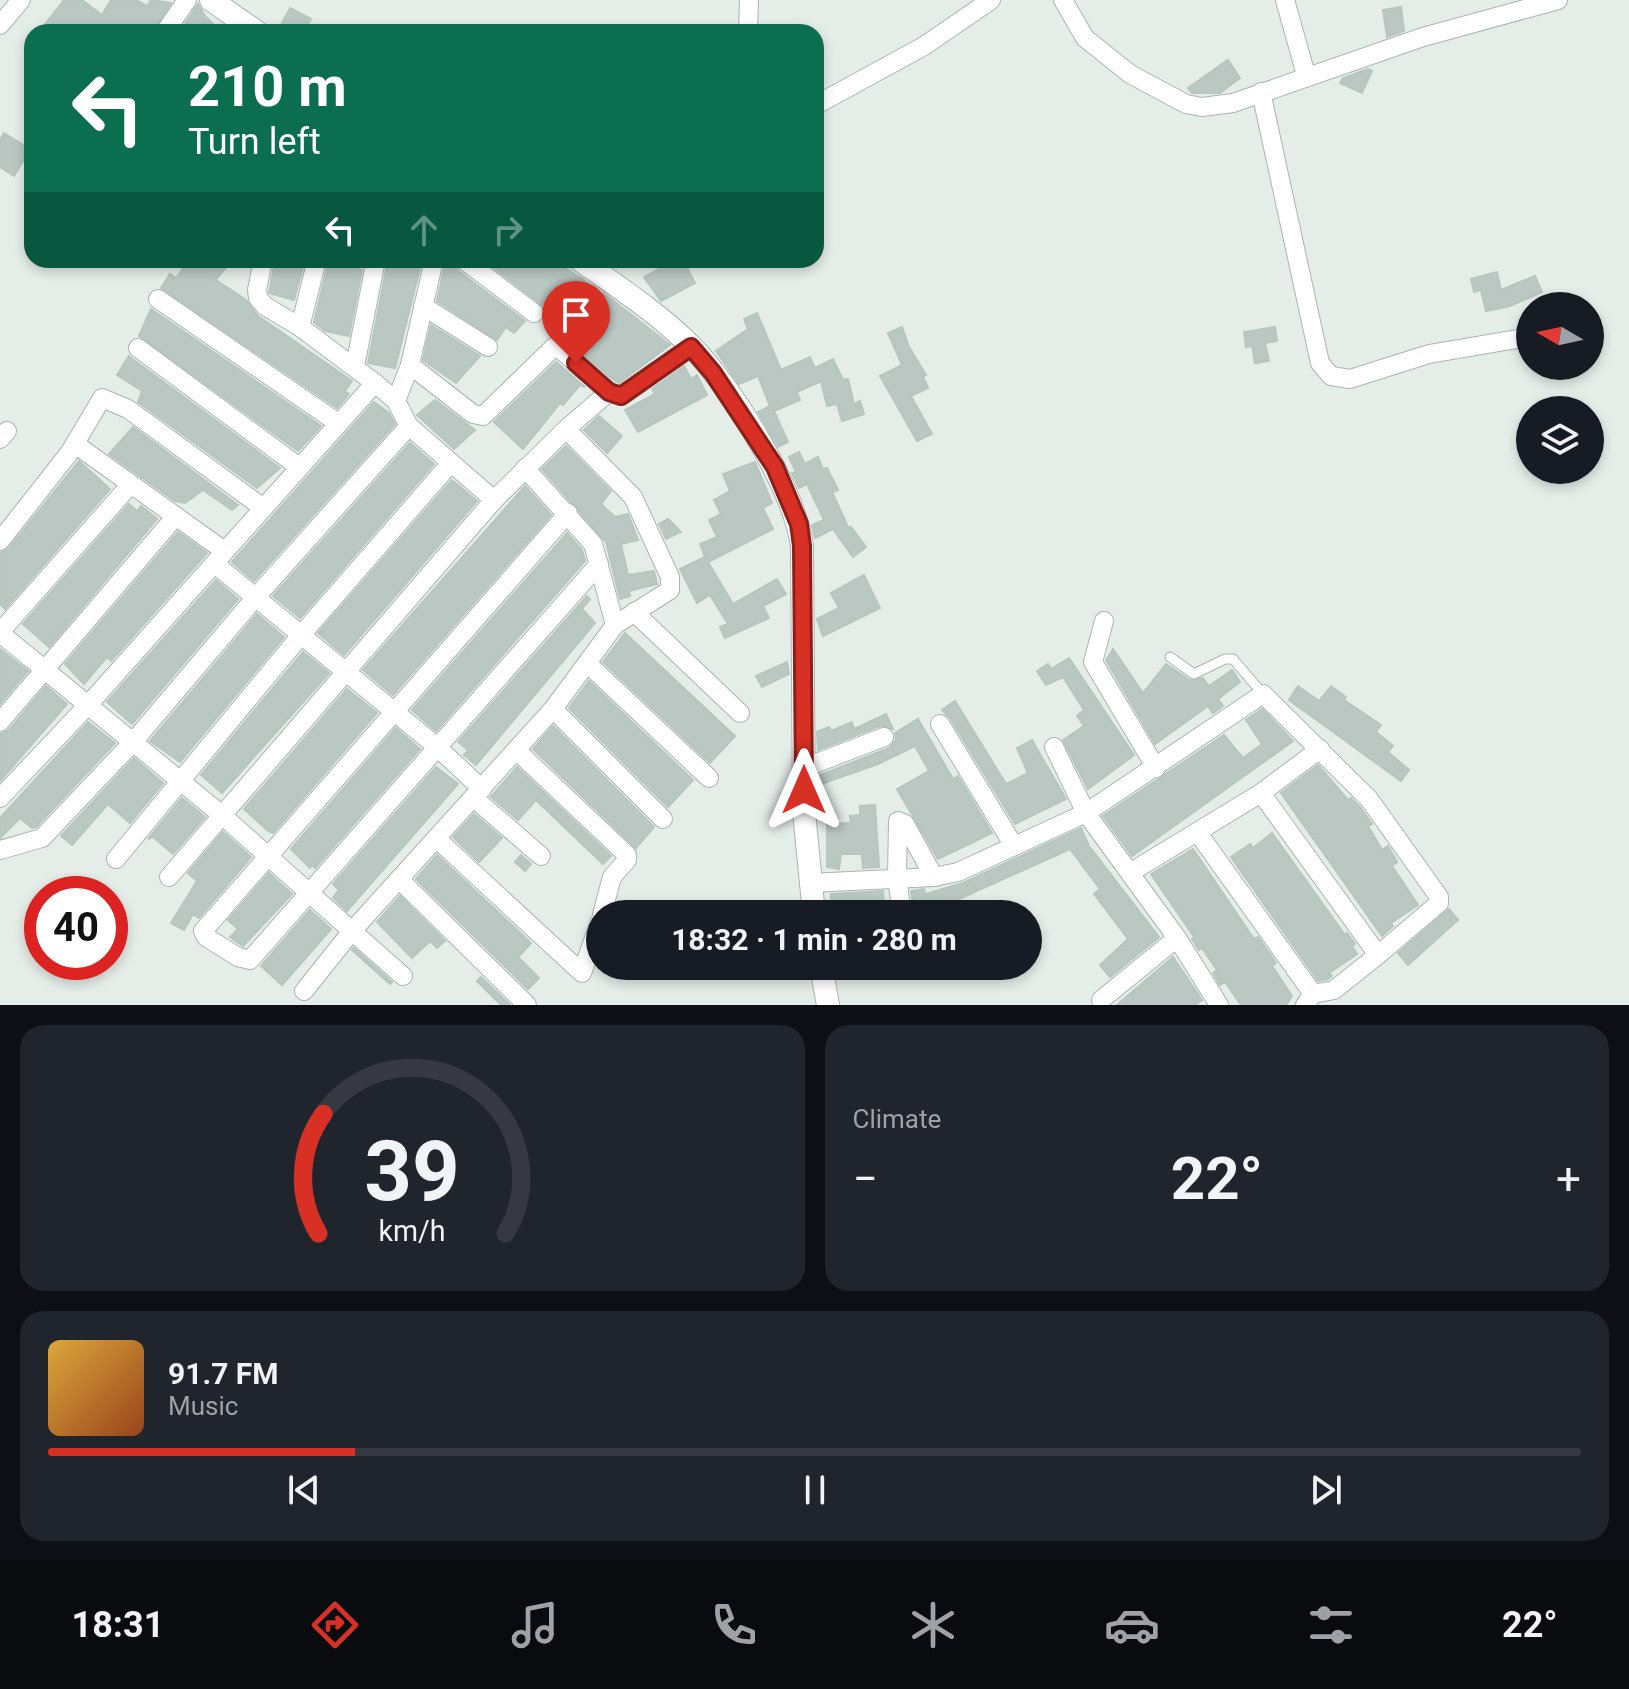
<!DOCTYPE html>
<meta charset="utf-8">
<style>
body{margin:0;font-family:Roboto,sans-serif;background:#20242c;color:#f1f3f6;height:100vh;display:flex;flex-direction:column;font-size:30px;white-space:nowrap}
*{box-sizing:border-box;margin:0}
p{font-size:26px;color:#9ea1a6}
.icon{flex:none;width:44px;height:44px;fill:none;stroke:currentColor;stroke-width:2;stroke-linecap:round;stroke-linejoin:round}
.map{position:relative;height:1005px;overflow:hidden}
.sheet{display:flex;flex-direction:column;gap:20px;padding:20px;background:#0d0f14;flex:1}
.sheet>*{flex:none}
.guide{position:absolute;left:24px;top:24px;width:800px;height:244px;border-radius:24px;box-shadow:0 4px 12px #0003;background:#0b6e4f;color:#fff;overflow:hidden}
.needle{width:52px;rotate:279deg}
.fabs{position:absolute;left:1516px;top:292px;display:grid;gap:16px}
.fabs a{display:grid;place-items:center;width:88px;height:88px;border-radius:50%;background:#171b24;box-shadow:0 4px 12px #0003;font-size:40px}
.speed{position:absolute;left:24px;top:876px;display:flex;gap:16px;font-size:40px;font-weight:700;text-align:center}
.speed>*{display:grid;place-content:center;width:104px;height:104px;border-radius:50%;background:#171b24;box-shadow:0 4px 12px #0003;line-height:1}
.speed .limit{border:12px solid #d22;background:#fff;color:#111}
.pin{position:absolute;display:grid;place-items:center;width:68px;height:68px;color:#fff;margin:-82px -34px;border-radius:50% 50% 50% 0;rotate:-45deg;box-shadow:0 0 8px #0007}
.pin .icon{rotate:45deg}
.me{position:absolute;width:88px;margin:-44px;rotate:0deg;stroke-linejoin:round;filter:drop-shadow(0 0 6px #0008)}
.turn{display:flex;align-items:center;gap:28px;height:168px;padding:0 32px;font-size:36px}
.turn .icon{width:104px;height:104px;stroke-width:2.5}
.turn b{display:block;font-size:56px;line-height:68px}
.lanes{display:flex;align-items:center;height:76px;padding:0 32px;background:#0003;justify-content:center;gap:40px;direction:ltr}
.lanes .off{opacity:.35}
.big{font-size:60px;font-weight:700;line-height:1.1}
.sheet .widget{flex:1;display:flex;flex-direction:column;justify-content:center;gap:12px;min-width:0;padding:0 28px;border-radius:24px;background:#20242c}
.sheet .dial{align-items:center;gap:0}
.dial svg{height:208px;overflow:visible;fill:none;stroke:#363941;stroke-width:7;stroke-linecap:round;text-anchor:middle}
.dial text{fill:#f1f3f6;stroke:none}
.song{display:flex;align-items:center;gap:24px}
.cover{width:96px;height:96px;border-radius:12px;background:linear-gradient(135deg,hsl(40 70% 55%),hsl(20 70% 35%))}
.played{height:8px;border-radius:4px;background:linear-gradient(90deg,#d93025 20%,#363941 20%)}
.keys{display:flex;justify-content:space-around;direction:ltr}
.heat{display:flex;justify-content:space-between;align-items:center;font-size:44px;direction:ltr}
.sheet .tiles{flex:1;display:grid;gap:20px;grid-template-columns:1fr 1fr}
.widget:last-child{grid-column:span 2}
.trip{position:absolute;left:586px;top:900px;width:456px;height:80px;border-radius:40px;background:#171b24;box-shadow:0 4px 12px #0003;font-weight:700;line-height:80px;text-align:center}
.tabs{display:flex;height:128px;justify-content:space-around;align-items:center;background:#090b0e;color:#9ea1a6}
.tabs .icon{width:56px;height:56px}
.tabs .on{color:#d93025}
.tabs b{font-size:36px;color:#f1f3f6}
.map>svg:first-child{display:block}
.building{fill:#bac7c2;stroke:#b7c6bf;stroke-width:2}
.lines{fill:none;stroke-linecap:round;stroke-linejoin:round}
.service-casing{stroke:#a8b5b0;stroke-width:11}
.minor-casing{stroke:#a8b5b0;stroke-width:20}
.tertiary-casing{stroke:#a8b5b0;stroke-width:24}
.service{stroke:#fff;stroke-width:9}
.minor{stroke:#fff;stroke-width:18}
.tertiary{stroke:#fff;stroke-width:22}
.route-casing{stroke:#8d1f18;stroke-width:20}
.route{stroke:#d93025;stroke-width:14}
</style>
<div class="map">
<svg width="1629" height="1005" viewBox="0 0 1629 1005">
<rect width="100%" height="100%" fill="#e5ede9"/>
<g class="building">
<path d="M64 0H82L102 15 111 0H136L147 6 151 0 171 3 153 32H39Z"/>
<path d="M198 4 205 16 221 32H180Z"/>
<path d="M1401 7 1404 31 1387 37 1383 10Z"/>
<path d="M290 8 311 19 304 32 282 23Z"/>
<path d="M1228 60 1240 78 1220 93H1192L1188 88Z"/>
<path d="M1368 69 1372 71 1362 93 1340 83 1343 78Z"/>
<path d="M4 133 30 149 14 176 0 167V140Z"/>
<path d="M189 260H232L216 280 246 300 258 316 352 381 345 391 349 394 337 408 161 288 170 274 176 278Z"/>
<path d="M275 260H305L294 300 269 293Z"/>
<path d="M329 260H343L342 265 362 270 349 336 325 331 314 322Z"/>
<path d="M388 260H422L395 368 368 363Z"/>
<path d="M446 260H452L457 270 525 321 514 333 506 327 497 340 437 301Z"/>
<path d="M484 260H552L583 279 600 297 603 293 615 302 670 345 619 383 615 381 559 336 576 318 552 293 542 305Z"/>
<path d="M676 260H683L695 283 661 301 644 277Z"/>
<path d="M1497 272 1501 290 1535 276 1542 292 1510 306 1486 311 1481 290 1474 292 1471 279Z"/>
<path d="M151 309 321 426 298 451 139 336Z"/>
<path d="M757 313 781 370 810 357 815 368 833 359 843 380 848 379 854 404 860 401 864 414 842 421 837 404 827 406 821 381 797 392 800 400 774 411 788 442 778 447 758 412 770 406 758 376 739 384 716 351 748 329 744 319Z"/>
<path d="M431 325 480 356 456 383 423 360Z"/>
<path d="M902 327 909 347 926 375 923 377 928 388 911 396 932 434 917 441 880 376 902 365 888 333Z"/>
<path d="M1275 327 1277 341 1265 343 1269 361 1255 363 1252 346 1246 347 1244 332Z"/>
<path d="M129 356 131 358 280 468 257 488 138 402 142 391 117 375Z"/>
<path d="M556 362 585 387 580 385 563 405 560 403 523 449 494 422Z"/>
<path d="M684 366 691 379 697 375 707 395 638 432 625 410 655 394 652 389Z"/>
<path d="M435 400 475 430 454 449 417 415Z"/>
<path d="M374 402 389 413 395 424 254 581 232 562Z"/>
<path d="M599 416 622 436 607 453 584 430Z"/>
<path d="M133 427 238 505 232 510 203 490 185 503 175 501 109 454Z"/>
<path d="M410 443 434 464 300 618 273 596Z"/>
<path d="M566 446 611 491 601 504 615 517 628 514 638 540 621 544 628 575 654 571 657 584 629 591 630 596 620 599 606 542 542 469Z"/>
<path d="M799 452 805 464 818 457 823 469 827 468 838 490 832 492 849 529 851 527 866 547 853 557 833 529 815 538 812 525 824 520 807 484 799 488 792 473 796 472 789 457Z"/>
<path d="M79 461 110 489 5 609 0 604V553L9 548Z"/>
<path d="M755 462 772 503 763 508 773 529 708 562 733 604 777 579 786 594 763 606 769 618 725 638 720 627 728 624 710 595 697 603 680 569 705 557 700 544 717 537 709 520 721 514 714 500 730 491 723 474Z"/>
<path d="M452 480 477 501 344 655 318 633Z"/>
<path d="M525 486 551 515 393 695 363 670Z"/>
<path d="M129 504 137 511 141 506 157 519 49 647 23 624Z"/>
<path d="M668 519 681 532 666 539 659 524Z"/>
<path d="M178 532 207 553 111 661 107 657 84 684 65 664Z"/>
<path d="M567 533 582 550 585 561 436 731 412 710Z"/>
<path d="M864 575 880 608 823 636 817 619 839 608 831 593Z"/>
<path d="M216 580 238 599 132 724 107 702Z"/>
<path d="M587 596 590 599 582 609 595 623 476 765 464 755 468 750 458 742Z"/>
<path d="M257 614 284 637 180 762 150 741Z"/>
<path d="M625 633 735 736 710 763 603 662Z"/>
<path d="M0 649 28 671 0 704Z"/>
<path d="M1113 649 1143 693 1166 664 1190 680 1203 678 1209 686 1232 670 1240 682 1218 699 1223 706 1213 713 1208 706 1155 744 1106 660Z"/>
<path d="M303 652 329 673 222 793 201 775Z"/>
<path d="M1069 658 1134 755 1088 789 1063 740 1084 726 1077 716 1084 710 1063 677 1046 685 1037 671 1048 664 1051 669Z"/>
<path d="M787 662 789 674 762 687 756 676Z"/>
<path d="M589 681 693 780 668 807 569 708Z"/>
<path d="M46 686 67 704 0 781V734L9 730Z"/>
<path d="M1298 686 1319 701 1331 686 1346 697 1344 700 1381 725 1376 732 1393 746 1388 752 1409 770 1401 781 1289 700Z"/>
<path d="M347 689 377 713 273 833 268 831 244 809Z"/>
<path d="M955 701 1006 784 1028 773 1017 748 1032 740 1066 799 1015 824 950 718 942 710Z"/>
<path d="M1262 709 1293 741 1132 856 1103 816 1224 735 1243 758 1262 744 1246 720Z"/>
<path d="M886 714 893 729 880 726 818 750 817 732 829 727 831 731 852 722 854 729Z"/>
<path d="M918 719 953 779 958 776 992 833 938 859 897 789 929 771 915 746 878 764 818 785V776L889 748 896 740 895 733Z"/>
<path d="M88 722 115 743 36 827 32 828 20 818 0 838V818Z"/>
<path d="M553 726 654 827 636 848 533 749Z"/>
<path d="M396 728 420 749 315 868 312 865 310 868 291 849Z"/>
<path d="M134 758 163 783 130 823 108 804 72 845 61 836Z"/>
<path d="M1318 765 1348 800 1351 798 1360 807 1372 824 1368 826 1382 850 1388 846 1397 862 1392 866 1418 905 1391 923 1393 926 1382 936 1281 793Z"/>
<path d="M436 767 458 784 347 911 333 898 339 890 333 884Z"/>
<path d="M517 767 611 856 603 864 536 800 518 820 491 797Z"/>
<path d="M182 798 205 817 173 854 153 837 148 839Z"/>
<path d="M875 805 879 867 863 868 862 854H841L839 869 827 867V824L851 823 850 816 860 815V806Z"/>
<path d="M474 814 502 838 479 862 453 837Z"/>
<path d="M1081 828 1089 846 1159 937 1110 977 1100 965 1128 939 1094 894 1100 889 1070 849 926 914H915L911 891 924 889 926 894 963 883Z"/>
<path d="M223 832 251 857 199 918 193 914 184 930 171 923 197 881 188 873Z"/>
<path d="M1272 833 1345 935 1347 933 1355 944 1352 946 1357 954 1329 973 1332 976 1328 979 1318 981 1231 857 1250 844 1253 848Z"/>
<path d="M1193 849 1254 939 1258 937 1276 963 1272 966 1292 996 1286 1005H1241L1225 982 1220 985 1213 973 1217 970 1202 948 1199 950 1192 939 1194 937 1151 874Z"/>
<path d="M437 855 531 943 518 957 539 978 528 989 416 879Z"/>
<path d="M521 855 531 864 525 871 515 862Z"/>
<path d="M269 873 292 894 243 946 230 937 238 929 228 920Z"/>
<path d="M883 891 885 914H832L831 894Z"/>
<path d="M400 896 445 941 437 948 430 941 412 958 377 922Z"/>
<path d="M1449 909 1458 920 1408 965 1398 953Z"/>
<path d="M310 910 331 929 282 985 261 966Z"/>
<path d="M354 948 392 982 390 984 352 950Z"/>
<path d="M1173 957 1202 1000 1195 1005H1117Z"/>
<path d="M481 977 510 1005H501L477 981Z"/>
</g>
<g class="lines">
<g class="service-casing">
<path id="service" d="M1170 657 1194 674 1225 659H1233L1263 694"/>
</g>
<g class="minor-casing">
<g id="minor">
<path d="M1063 0 1085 38 1130 74 1186 104 1202 107 1233 103 1423 37 1558 0"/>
<path d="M1285 0 1306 75"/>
<path d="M0 25 21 0"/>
<path d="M165 32 187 0"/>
<path d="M748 32 749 0"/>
<path d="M1261 92 1320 363 1331 376 1350 379 1429 354 1523 338"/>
<path d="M816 105 924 46 991 0"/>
<path d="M263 260 257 290 258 298 265 306 300 327 375 383"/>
<path d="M464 260 534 313"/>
<path d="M158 299 338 423"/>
<path d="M423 306 488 347"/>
<path d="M300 327 317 260"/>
<path d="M138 348 299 467"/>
<path d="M410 365 473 414 483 416 554 347 559 348 609 392 621 396 691 347"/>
<path d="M355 366 376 260"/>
<path d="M396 401 410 365 434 260"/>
<path d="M566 429 609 392"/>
<path d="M0 439 7 431"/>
<path d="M75 444 223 550"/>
<path d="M525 468 593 544 615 625"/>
<path d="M568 513 203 931 206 937 238 957 250 960 599 564"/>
<path d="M0 541 70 452 102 398 128 409 262 507"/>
<path d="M215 564 436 746 482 789"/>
<path d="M634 612 740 713"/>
<path d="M1104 621 1093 662 1156 768"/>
<path d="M0 632 130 485"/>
<path d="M0 633 223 816 352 931 553 709 615 625 670 590V577L633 497 566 429 494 500 169 877"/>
<path d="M588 664 709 778"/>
<path d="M553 709 663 819"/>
<path d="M0 722 176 516"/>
<path d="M940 724 1014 846"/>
<path d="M1054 747 1086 813 1177 938 1219 1005"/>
<path d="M516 750 627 855V860L612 877 602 914"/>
<path d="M804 768 884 737"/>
<path d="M0 798 88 705 375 383 396 401 409 426 494 500"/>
<path d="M475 799 541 856"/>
<path d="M1198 833 1313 994"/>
<path d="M438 840 582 973 600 921"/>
<path d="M0 850 42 838 133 742 255 598 409 426"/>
<path d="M116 859 301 635 450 464"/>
<path d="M1131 872 1261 793 1320 749"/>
<path d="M401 881 527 1005"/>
<path d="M809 883 934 877 958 872 1086 813 1263 694 1369 799 1439 897V903L1378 955 1261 793"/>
<path d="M902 914 897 877 898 821 905 824 934 877"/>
<path d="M304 991 352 931 403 976"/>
<path d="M1101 1000 1177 938"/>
<path d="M1305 1005 1313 994 1334 990 1378 955"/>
</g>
</g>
<g class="tertiary-casing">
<g id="tertiary">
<path d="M211 0 257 32"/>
<path d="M580 260C618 287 658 313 691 346 732 388 794 488 802 546L804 812 814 914"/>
<path d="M821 966 828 1005"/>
</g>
</g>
<use href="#service" class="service"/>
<use href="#minor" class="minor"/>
<use href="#tertiary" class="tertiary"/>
</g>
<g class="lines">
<g class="route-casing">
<path id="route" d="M576 363 609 392 621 396 691 347 713 373 775 467 799 524 802 546 804 790"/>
</g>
<use href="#route" class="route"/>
</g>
</svg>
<div class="fabs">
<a><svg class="needle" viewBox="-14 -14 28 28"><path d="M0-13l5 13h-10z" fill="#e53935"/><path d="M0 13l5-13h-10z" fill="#9ea1a6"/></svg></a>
<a><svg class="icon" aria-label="layers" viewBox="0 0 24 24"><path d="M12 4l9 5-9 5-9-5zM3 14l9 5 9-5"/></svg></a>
</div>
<div class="speed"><div class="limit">40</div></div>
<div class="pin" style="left:576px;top:363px;background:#d93025"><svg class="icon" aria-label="arrive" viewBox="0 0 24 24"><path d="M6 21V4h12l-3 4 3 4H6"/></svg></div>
<svg class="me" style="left:804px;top:790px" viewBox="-20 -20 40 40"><path d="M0-17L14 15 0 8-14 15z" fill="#d93025" stroke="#fff" stroke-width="4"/></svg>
<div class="trip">18:32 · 1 min · 280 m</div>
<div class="guide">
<div class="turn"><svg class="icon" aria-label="left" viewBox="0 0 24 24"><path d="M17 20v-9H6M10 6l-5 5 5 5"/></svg><div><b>210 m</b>Turn left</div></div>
<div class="lanes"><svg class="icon" aria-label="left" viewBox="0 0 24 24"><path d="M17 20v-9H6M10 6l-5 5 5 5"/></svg><svg class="icon off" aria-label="ahead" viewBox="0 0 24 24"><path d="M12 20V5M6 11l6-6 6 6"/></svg><svg class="icon off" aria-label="right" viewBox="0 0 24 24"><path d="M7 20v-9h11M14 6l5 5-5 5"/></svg></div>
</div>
</div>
<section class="sheet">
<div class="tiles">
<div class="widget dial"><svg viewBox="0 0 100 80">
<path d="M14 69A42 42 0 1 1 86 69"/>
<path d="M14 69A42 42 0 0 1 16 23" stroke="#d93025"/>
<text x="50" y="56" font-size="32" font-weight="700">39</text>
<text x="50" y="72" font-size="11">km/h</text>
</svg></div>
<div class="widget"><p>Climate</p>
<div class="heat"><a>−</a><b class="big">22°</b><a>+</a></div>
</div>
<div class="widget">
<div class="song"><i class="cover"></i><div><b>91.7 FM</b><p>Music</p></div></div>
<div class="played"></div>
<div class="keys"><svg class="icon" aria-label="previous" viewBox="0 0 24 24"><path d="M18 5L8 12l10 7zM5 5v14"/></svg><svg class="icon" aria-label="pause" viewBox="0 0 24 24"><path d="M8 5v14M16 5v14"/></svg><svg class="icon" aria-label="next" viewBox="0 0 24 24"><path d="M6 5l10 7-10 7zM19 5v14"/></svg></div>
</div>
</div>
</section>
<nav class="tabs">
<b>18:31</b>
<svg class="icon on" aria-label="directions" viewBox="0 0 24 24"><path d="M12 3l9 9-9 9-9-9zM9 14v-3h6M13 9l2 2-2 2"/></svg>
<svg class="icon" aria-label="music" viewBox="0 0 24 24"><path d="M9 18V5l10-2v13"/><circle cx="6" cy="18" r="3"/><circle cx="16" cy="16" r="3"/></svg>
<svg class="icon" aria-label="phone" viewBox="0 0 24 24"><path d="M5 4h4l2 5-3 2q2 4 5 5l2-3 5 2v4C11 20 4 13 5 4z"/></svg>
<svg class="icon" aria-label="climate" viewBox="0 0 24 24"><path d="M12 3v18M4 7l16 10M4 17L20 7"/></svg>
<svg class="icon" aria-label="car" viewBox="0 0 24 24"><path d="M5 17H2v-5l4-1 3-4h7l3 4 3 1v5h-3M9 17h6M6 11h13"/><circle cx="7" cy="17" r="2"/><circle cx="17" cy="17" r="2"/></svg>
<svg class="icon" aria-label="filters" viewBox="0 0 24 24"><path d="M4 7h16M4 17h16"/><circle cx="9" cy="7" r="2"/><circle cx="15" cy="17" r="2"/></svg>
<b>22°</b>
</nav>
